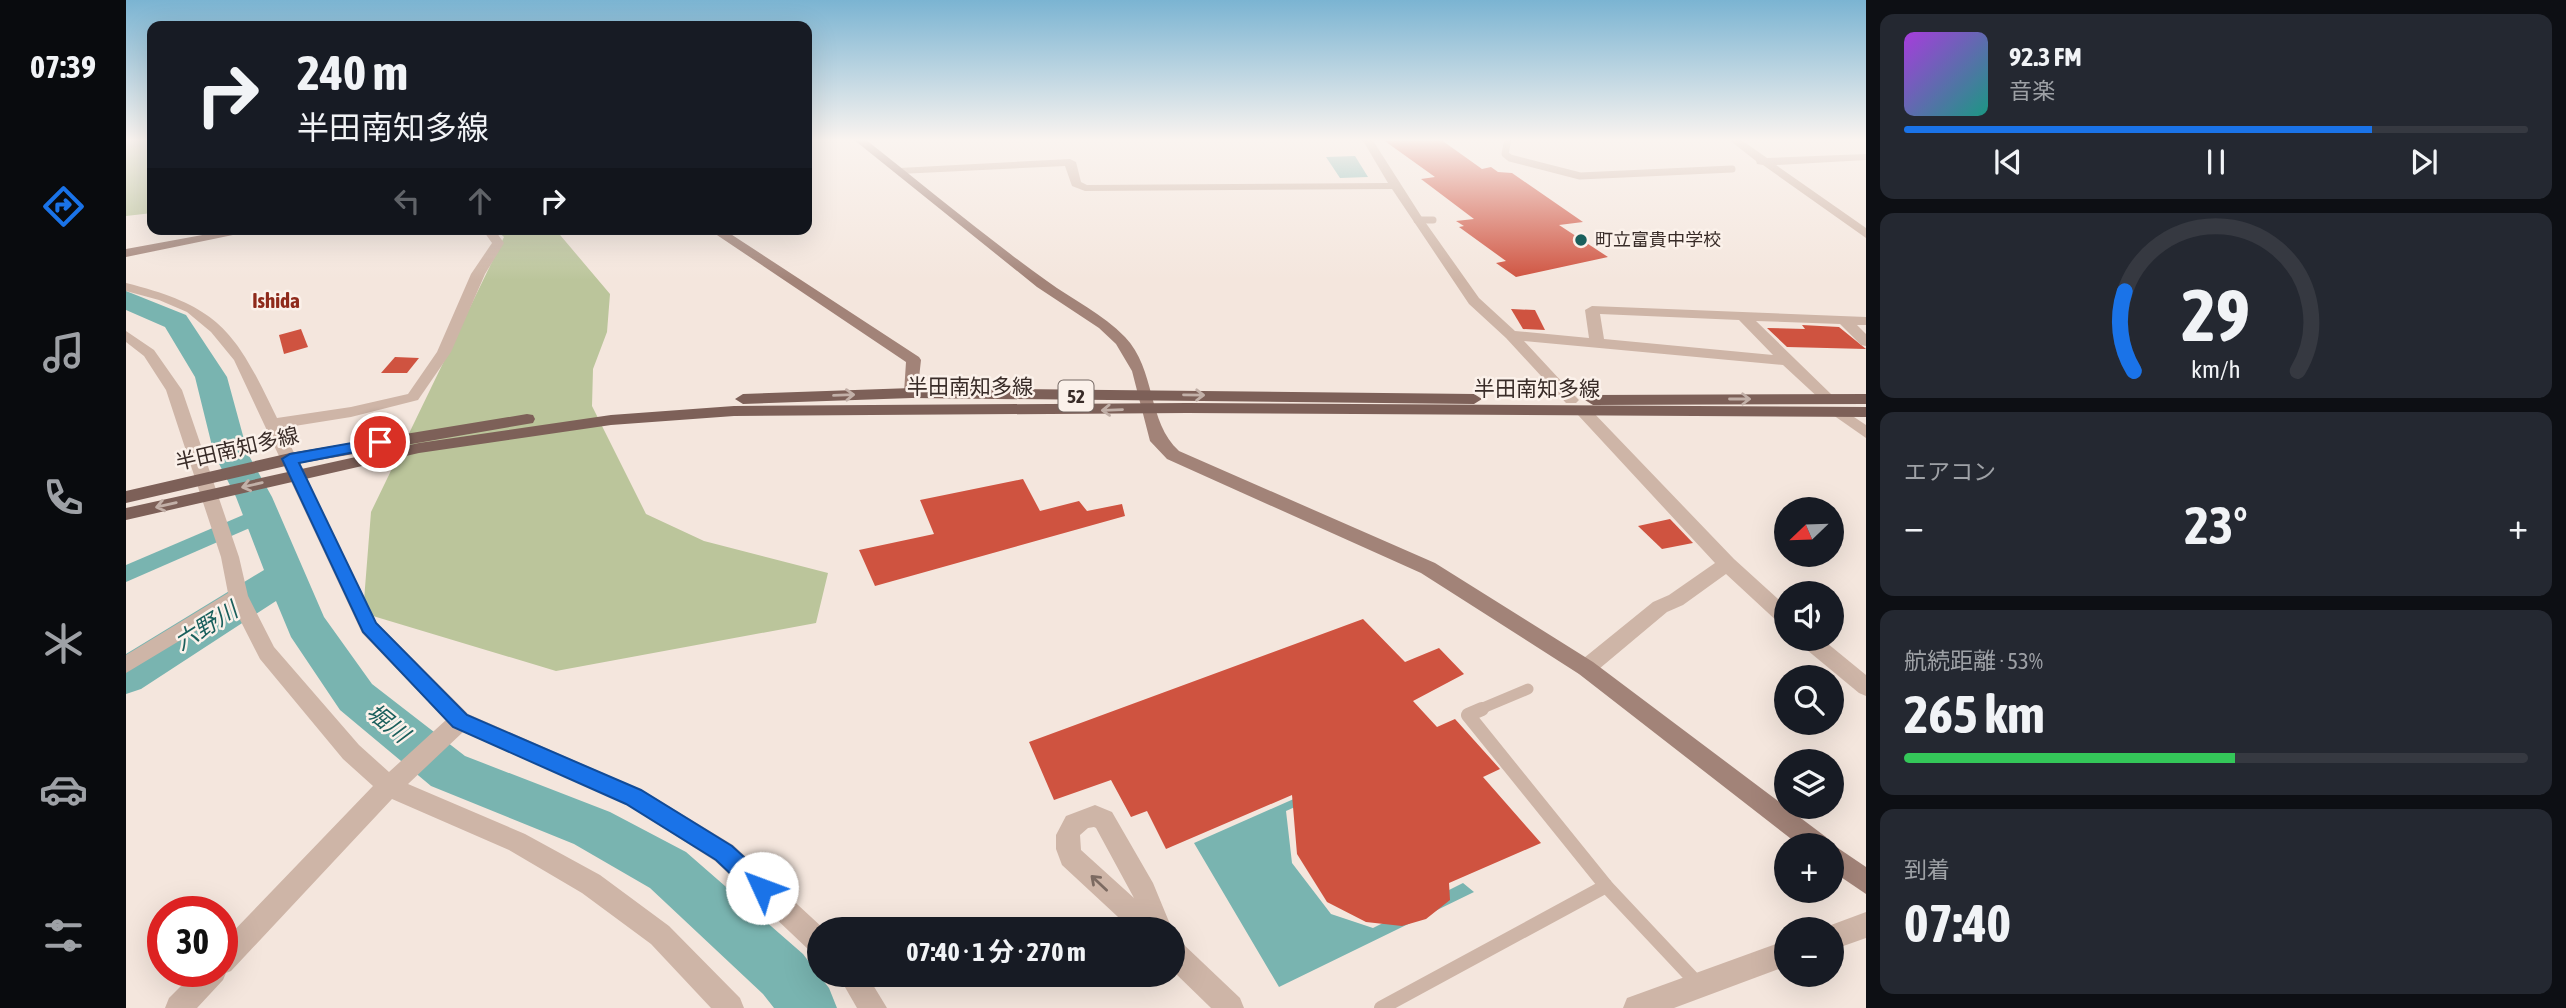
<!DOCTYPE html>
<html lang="ja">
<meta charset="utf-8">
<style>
body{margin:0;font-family:"Asap Condensed","Noto Sans JP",sans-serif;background:#242831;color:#f1f3f6;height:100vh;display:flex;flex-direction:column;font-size:26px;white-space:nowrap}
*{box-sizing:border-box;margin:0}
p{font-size:23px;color:#9ea1a6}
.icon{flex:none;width:38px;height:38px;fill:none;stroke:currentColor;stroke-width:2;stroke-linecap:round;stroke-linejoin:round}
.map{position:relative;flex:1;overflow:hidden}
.side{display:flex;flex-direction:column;gap:14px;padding:14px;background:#0d0f14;width:700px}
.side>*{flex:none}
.guide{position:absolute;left:21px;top:21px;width:665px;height:214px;border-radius:14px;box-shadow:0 7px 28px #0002;background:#171b24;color:#f1f3f6;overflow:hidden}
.needle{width:46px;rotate:247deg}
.tools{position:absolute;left:1648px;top:497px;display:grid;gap:14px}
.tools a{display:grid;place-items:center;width:70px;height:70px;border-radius:50%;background:#171b24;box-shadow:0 7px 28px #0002;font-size:35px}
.speed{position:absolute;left:21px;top:896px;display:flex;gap:14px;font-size:35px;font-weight:700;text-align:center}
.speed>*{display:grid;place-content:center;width:91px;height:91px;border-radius:50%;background:#171b24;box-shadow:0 7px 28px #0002;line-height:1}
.speed .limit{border:10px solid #d22;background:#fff;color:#111}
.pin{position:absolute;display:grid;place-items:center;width:60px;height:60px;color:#fff;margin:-30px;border:4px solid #fff;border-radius:50%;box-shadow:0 2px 7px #0007}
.me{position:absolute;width:77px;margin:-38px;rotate:313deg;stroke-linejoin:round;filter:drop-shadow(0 0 5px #0008)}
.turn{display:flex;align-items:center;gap:24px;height:147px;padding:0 35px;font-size:32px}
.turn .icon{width:91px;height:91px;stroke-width:2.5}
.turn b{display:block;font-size:49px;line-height:60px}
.lanes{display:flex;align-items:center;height:66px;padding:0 35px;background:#0003;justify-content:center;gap:35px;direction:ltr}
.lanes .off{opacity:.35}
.big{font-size:52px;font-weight:700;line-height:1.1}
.side .tile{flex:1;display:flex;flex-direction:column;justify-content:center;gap:10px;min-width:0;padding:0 24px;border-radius:14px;background:#242831}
.side .dial{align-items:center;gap:0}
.dial svg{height:182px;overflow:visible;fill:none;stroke:#363941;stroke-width:7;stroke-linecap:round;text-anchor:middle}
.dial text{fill:#f1f3f6;stroke:none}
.song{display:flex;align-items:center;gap:21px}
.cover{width:84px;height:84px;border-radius:10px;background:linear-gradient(135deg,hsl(280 70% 55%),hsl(170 70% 35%))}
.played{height:7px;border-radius:4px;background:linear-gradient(90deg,#1a73e8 75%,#363941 75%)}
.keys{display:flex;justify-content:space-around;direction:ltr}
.heat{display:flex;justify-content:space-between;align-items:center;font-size:38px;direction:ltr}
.charge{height:10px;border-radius:5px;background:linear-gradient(90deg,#34c759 53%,#363941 0)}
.trip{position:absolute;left:681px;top:917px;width:378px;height:70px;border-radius:35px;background:#171b24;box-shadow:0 7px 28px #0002;font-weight:700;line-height:70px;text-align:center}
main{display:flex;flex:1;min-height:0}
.menu{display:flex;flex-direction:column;width:126px;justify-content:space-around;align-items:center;background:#090b0e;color:#9ea1a6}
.menu .icon{width:49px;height:49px}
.menu .active{color:#1a73e8}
.menu b{font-size:32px;color:#f1f3f6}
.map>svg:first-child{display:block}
.green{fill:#bbc59b}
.water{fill:#79b4b0}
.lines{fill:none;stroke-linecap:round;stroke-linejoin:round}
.canal{fill:#79b4b0;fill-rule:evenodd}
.river{fill:#79b4b0;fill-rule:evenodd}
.building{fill:#cf5340}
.lane-far2{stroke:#ceb5a7;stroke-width:7}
.lane-far1{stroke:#ceb5a7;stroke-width:11}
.lane{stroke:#ceb5a7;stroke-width:14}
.street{fill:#ceb5a7;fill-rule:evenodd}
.secondary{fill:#a28378;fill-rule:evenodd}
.primary{fill:#7d6058;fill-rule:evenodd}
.oneway{stroke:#c2b0a8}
.oneway2{stroke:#7c6a61}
.route{fill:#1a73e8;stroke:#114b97;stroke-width:2}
.poi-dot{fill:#1a5f5c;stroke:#fbf1ea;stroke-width:2.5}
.labels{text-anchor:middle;stroke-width:5;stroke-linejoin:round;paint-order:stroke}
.far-poi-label{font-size:18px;fill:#392c28;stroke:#fbf1ea;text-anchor:start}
.shield{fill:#fbf1ea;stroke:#736762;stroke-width:2}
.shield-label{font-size:19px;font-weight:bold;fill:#392c28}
.far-quarter-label{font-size:21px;font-weight:bold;fill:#8f2a1b;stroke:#fbf1ea}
.street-label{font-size:21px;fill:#392c28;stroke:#fbf1ea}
.water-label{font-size:23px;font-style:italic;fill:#1a5f5c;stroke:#fbf1ea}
</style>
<main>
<nav class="menu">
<b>07:39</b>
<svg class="icon active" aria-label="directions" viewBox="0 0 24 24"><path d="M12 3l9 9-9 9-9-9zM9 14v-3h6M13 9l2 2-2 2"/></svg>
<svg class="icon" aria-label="music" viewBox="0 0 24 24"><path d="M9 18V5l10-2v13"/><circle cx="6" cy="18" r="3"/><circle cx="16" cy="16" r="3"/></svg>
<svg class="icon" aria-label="phone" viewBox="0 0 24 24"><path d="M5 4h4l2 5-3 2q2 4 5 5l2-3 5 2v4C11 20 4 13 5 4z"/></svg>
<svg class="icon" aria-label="climate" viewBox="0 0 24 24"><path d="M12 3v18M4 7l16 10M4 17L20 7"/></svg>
<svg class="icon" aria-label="car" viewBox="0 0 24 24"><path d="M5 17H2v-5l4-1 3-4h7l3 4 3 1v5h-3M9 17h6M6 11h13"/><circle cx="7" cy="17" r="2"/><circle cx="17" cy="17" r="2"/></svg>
<svg class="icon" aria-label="filters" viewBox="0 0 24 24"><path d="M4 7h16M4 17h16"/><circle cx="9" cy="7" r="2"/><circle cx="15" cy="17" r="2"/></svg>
</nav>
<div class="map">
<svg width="1740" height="1008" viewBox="0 0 1740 1008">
<rect width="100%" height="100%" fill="#f4e6dd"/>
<g class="green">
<path d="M0 139H26V213L0 216Z"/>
<path d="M369 229H429L484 294 481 332 467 369 466 406 520 514 578 541 702 573 690 623 430 671 237 613 245 512 378 237Z"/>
</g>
<g class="water">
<path d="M1229 156 1242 177 1214 178 1200 157Z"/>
<path d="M1276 751 1281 757 1160 811 1166 863 1205 914 1247 928 1337 883 1348 892 1153 987 1068 843Z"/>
</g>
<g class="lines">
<path class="canal" d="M136 507 144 509 147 514 144 519 0 582V565Z"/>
<path class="river" d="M0 291 60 315 101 377 122 454 146 497 198 617 246 684 339 756 484 812 560 852 677 954 703 988 711 1008H648L637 994 524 888 448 844 305 786 214 710 165 637 150 601 15 689 0 694V654L138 570 110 497 88 454 69 377 39 327 0 310Z"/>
</g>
<g class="building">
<path d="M1256 139H1314L1356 169 1365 167 1372 172 1386 173 1457 222 1433 225 1482 257 1390 277 1370 263 1380 261 1333 227 1338 226 1330 221 1348 219 1295 179 1309 177Z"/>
<path d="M1385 309 1409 310 1419 330 1397 329Z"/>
<path d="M1676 325 1713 327 1740 349 1661 347 1641 328 1679 329Z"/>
<path d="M175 329 182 347 158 354 153 335Z"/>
<path d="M269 357 293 358 281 373H255Z"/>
<path d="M897 479 914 511 953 501 961 511 996 504 999 516 749 586 733 550 808 534 794 500Z"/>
<path d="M1544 519 1567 543 1536 549 1512 526Z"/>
<path d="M1237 619 1279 662 1313 648 1338 674 1287 701 1311 727 1329 719 1374 769 1357 777 1415 843 1323 883 1324 900 1300 919 1276 926 1240 922 1201 902 1171 854 1166 795 1040 849 1021 811 1005 817 985 780 928 800 903 742Z"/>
</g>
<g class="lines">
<g class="lane-far2">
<path d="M1382 139 1379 154 1384 158 1454 176 1606 169"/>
<path d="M1291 220H1307"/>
</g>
<path class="lane-far1" d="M1352 710 1402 689"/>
<g class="lane">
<path d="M1356 709 1342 715 1480 886 1573 985"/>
<path d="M1255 1008 1480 886"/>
</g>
<g class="street">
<path d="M1236 139H1246L1297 219 1353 298 1389 331 1463 338 1459 310 1466 306 1740 317V325H1731L1740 334V346L1735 345 1714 324 1630 321 1706 395 1709 398 1706 401H1696L1657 365 1398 341 1450 397 1453 400 1450 403H1440L1380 338 1343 304 1266 189 959 191 946 186 939 166 773 174 767 171 773 168 944 159 950 162 955 182 961 185 1262 183ZM1474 314 1613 320 1647 355 1478 339Z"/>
<path d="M1602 139H1614L1641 158 1740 154V160L1650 165 1740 228V238L1637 165 1631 164 1630 161Z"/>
<path d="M356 229H368L378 243 359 274 325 352 292 400 225 417 156 428 250 622 342 714 516 790 607 845 698 929H693V955L684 951 589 861 500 804 337 732 282 784 399 834 474 875 543 926 614 998 618 1008H585L525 944 456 893 383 850 266 799 105 971 100 973 97 980 71 1008H39L43 998 70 971H96V943L247 786 217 759 134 659 108 608 0 673V655L102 593 95 557 40 390 18 356 0 342V331L28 350 56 390 113 557 122 596 148 647 233 745 263 772 320 720 236 633 108 360 85 332 61 312 33 300 0 291V283C96 307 110 333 151 418L225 407 282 394 311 352 345 274 366 243Z"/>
<path d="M1458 407 1464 409 1608 559 1661 607V627L1654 624 1600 574 1557 605 1541 612 1467 674 1460 676 1453 674 1450 668 1453 662 1527 602 1543 595 1589 563 1452 415 1450 412Z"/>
<path d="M1713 407 1740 425V438L1707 415 1705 412Z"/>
<path d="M1672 639H1696L1740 675V696L1733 693 1675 645Z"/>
<path d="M969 805 986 812 1027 883 1046 929H1005L936 865 930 849V835L940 816ZM968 827 970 828 1008 898 955 850 954 835 962 828Z"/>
<path d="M1740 912V938L1706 950V929L1697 928Z"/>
<path d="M1046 938 1055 942 1114 998 1118 1008H1085L1046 970Z"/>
<path d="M1661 940V966L1548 1008H1497L1501 998Z"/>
<path d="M712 975H741L761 1008H731Z"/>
</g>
<g class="secondary">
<path d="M727 139H739C799 186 858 236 921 281 947 300 977 314 999 337 1030 369 1021 422 1053 451L1309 563 1467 662 1700 837 1704 845H1673L1453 674 1295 573 1041 459 1024 441 1006 371 990 344 973 328 911 287Z"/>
<path d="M109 229H136L0 257V249Z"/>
<path d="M582 229H597L793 357 795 360 791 396 786 398 778 393 780 362Z"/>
<path d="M1706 844 1740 867V894L1706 871Z"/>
</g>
<g class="primary">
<path d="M786 388 1348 394 1356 399 1348 404 786 398 617 404 609 399 617 394Z"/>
<path d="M1740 394V404L1467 405 1459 400 1467 395Z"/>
<path d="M1061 403 1740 407V417L1061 413 608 416 485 425 293 453 0 520V508L293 443 485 415 608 406Z"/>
<path d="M401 414 407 415 409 419 407 423 164 465 0 503V491L164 453Z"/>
</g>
</g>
<defs><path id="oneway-shaft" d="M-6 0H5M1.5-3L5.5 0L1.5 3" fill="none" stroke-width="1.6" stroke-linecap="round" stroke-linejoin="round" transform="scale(1.75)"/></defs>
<g class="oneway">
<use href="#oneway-shaft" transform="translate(718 395) rotate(-2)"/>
<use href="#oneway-shaft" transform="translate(1068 395) rotate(1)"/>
<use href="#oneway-shaft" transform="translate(1614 399)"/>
<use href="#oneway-shaft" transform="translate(986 410) rotate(178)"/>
<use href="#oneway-shaft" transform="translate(126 485) rotate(167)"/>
<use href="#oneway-shaft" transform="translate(40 505) rotate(167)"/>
</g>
<use class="oneway2" href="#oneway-shaft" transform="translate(973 883) rotate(-137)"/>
<linearGradient id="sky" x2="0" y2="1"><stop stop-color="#7bb4d2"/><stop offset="0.5" stop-color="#faf4f0"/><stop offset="1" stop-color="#faf4f0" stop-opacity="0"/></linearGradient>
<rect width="1740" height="280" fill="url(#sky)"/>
<path class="route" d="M254 438 261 442 259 446 173 463 250 623 341 715 515 790 606 846 644 881 647 888 644 896 636 900 628 896 590 860 500 804 327 727 237 632 156 459 164 454Z"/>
<circle class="poi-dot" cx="1455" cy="240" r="7"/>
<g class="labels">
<g class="far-poi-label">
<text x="1469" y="246">町立富貴中学校</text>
</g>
<rect class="shield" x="932.5" y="380.5" width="35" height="31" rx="5"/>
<g class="shield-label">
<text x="950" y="403">52</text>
</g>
<g class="far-quarter-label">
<text x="150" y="308">Ishida</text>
</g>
<g class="street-label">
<text x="844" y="394">半田南知多線</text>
<text x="1411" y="396">半田南知多線</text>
<text transform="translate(111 449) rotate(-13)" y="7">半田南知多線</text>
</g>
<g class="water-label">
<text transform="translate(80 626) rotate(-32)" y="8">六野川</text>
<text transform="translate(262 723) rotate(39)" y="8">堀川</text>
</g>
</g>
</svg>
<div class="tools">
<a><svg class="needle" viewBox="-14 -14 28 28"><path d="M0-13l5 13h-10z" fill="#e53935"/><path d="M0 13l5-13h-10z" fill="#9ea1a6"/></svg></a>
<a><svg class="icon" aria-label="sound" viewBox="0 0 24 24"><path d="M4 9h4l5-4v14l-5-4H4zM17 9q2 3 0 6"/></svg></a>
<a><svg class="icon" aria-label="search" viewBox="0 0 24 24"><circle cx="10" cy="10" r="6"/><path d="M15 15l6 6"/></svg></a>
<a><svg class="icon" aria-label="layers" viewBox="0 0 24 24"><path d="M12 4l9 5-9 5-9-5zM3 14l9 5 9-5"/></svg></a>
<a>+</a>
<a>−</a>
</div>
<div class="speed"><div class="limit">30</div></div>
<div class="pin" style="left:254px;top:442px;background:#d93025"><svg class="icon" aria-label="arrive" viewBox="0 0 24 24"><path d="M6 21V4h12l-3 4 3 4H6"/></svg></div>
<svg class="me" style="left:636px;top:888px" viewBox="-20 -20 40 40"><circle r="19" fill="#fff"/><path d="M0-13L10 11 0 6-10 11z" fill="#1a73e8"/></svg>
<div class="trip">07:40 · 1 分 · 270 m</div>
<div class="guide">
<div class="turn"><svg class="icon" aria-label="right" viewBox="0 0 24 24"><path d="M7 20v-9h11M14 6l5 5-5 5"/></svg><div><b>240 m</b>半田南知多線</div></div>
<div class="lanes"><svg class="icon off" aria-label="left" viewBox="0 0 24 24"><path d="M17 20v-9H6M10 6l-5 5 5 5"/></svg><svg class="icon off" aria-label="ahead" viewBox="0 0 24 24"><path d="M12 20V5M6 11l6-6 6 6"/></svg><svg class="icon" aria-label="right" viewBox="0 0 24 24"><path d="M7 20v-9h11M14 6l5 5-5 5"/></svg></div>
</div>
</div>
<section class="side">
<div class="tile">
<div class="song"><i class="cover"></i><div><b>92.3 FM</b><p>音楽</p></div></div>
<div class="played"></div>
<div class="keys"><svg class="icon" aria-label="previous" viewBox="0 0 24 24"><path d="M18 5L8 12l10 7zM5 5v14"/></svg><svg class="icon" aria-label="pause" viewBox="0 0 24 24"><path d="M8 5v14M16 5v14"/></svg><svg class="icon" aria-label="next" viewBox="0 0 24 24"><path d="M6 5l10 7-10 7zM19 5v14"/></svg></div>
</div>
<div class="tile dial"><svg viewBox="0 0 100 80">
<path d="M14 69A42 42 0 1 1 86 69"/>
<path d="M14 69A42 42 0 0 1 10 34" stroke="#1a73e8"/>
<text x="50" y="56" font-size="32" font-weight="700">29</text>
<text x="50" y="72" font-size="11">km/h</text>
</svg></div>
<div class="tile"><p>エアコン</p>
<div class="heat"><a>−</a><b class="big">23°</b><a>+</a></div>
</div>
<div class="tile"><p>航続距離 · 53%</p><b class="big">265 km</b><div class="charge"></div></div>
<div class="tile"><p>到着</p><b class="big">07:40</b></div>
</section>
</main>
